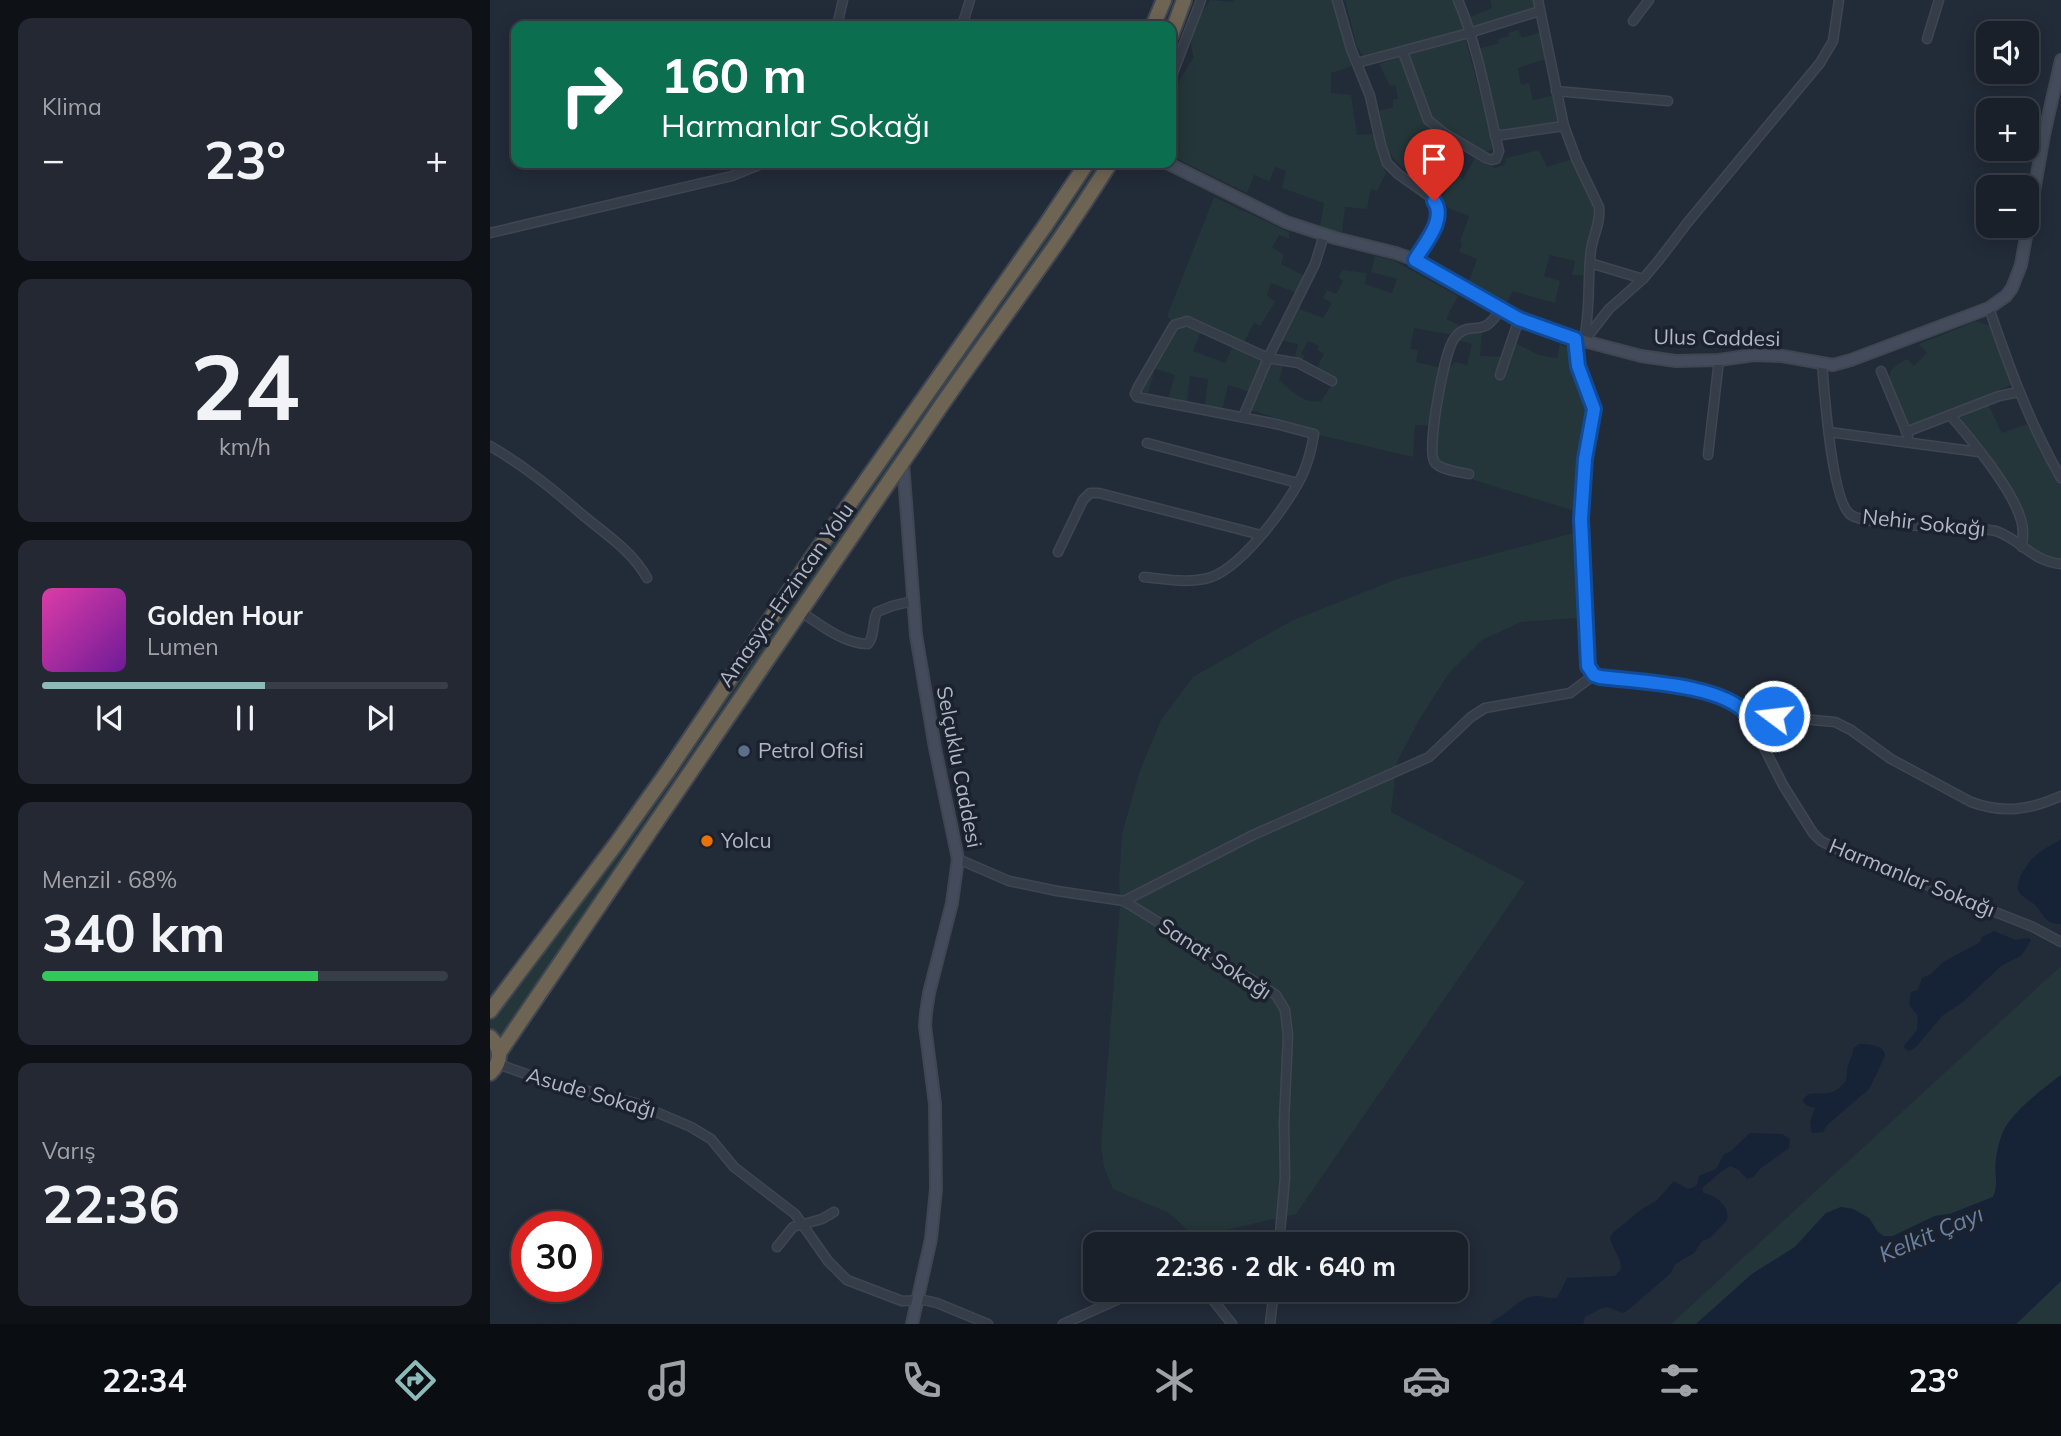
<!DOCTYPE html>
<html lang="tr">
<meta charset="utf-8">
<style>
body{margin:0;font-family:Mulish,sans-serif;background:#232832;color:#f1f3f6;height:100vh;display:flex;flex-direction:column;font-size:26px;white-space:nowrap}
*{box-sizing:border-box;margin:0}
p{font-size:23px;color:#9fa3a8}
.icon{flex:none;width:38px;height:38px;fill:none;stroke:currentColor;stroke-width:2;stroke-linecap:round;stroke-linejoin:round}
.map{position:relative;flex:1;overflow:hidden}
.drawer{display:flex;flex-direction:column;gap:18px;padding:18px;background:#0e1217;width:490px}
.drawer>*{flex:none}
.top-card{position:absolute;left:21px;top:21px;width:665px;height:147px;border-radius:14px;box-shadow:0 4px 18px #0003,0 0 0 2px #383e47;background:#0b6e4f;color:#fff;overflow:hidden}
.buttons{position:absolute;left:1486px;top:21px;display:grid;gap:14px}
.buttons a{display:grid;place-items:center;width:63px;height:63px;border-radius:14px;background:#1a202a;box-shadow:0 4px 18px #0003,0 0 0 2px #383e47;font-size:35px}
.speed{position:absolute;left:21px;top:1211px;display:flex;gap:14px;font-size:35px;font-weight:700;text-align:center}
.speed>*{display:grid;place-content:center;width:91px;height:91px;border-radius:50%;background:#1a202a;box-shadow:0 4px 18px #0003,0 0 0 2px #383e47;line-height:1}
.speed .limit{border:10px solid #d22;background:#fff;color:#111}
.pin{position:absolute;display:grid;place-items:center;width:60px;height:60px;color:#fff;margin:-72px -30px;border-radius:50% 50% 50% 0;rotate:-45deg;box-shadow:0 0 7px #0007}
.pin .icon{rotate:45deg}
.me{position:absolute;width:77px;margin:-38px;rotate:285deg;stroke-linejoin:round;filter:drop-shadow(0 0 5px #0008)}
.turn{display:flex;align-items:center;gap:24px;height:147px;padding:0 35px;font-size:32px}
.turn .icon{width:91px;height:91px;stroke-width:2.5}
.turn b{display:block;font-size:49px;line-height:60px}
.big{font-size:52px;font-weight:700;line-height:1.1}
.drawer .widget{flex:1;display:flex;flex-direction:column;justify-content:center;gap:10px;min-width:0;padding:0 24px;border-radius:14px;background:#232832}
.drawer .dial{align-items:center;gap:0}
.dial b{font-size:91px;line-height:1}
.song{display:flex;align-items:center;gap:21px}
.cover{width:84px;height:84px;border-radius:10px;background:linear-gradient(135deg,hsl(320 70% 55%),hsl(280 70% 35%))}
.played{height:7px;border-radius:4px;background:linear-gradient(90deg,#8bbbb9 55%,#383e47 55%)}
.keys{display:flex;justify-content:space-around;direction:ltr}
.heat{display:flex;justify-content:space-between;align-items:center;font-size:38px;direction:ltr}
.charge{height:10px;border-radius:5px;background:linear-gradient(90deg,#34c759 68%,#383e47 0)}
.trip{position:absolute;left:593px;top:1232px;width:385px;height:70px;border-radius:14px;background:#1a202a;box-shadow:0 4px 18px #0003,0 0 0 2px #383e47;font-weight:700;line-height:70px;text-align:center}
.tab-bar{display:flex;height:112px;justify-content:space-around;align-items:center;background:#0a0d11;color:#9fa3a8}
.tab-bar .icon{width:49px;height:49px}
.tab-bar .active{color:#8bbbb9}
.tab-bar b{font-size:32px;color:#f1f3f6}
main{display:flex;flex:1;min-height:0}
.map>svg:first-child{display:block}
.green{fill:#243639}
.water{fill:#162235}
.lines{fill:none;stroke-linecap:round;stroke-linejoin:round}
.street-casing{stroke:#3f4652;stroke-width:11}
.secondary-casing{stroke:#3f4652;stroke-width:14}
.highway-casing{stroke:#404753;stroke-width:18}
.street{stroke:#353d48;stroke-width:8}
.secondary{stroke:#444c5b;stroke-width:10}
.highway{stroke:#6e6453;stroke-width:14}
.route-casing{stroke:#114b97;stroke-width:18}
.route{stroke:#1a73e8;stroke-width:12}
.service-dot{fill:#5c6f8a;stroke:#1b222d;stroke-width:2.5}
.food-dot{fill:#e8710a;stroke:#1b222d;stroke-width:2.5}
.labels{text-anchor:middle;stroke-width:7;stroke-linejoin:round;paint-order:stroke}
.street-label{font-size:21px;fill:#b0b7c5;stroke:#1b222d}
.poi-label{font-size:21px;fill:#b0b7c5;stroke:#1b222d;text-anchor:start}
.water-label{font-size:23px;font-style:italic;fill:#6a81a2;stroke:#1b222d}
</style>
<main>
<section class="drawer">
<div class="widget"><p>Klima</p>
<div class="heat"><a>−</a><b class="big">23°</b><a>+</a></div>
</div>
<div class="widget dial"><b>24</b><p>km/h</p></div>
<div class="widget">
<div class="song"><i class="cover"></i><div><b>Golden Hour</b><p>Lumen</p></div></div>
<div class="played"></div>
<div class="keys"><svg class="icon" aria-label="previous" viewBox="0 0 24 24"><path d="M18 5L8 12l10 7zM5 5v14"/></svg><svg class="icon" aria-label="pause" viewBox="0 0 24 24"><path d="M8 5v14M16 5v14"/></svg><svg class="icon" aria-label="next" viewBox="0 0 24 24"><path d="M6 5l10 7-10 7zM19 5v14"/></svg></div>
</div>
<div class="widget"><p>Menzil · 68%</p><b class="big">340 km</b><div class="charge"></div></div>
<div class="widget"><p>Varış</p><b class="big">22:36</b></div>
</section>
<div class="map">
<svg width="1571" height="1324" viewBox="0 0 1571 1324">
<rect width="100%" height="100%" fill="#222b38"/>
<g class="green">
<path d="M720 0 742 2 744 0H842L862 66 841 73V93L861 95 867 135 885 134 891 162 896 173 887 191 881 189 877 209 855 207 852 234 830 226 834 203 792 188 796 171 785 167 779 182 764 175 757 193 681 156V98L684 89 704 57C695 37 709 17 720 0Z"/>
<path d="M855 0H964L975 32 874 57 867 47Z"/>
<path d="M1000 0H1043L1045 9 984 29 980 17 1002 8Z"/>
<path d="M1028 30 1032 38 1051 32 1056 59 1028 68 1031 85 1039 83 1043 100 1064 95 1070 122 1008 132 988 49 1009 43 1008 39 1019 36 1018 33Z"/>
<path d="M975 38 1003 142V149L994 153 954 129 940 118 918 53Z"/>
<path d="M910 57 933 116 956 138 940 160 929 152 916 170C892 151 895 139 889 111L903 107V100L908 98 905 85 900 86 889 64Z"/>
<path d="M1049 150 1057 167 1082 159 1105 206 1107 212 1098 248 1095 275H1082L1085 261 1060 255 1054 276 1070 281 1065 303 1023 291 1016 304 979 281 987 259 969 252 972 244 970 242 979 216 960 209 951 199 966 175 973 179 985 158 1005 168 1015 165 1016 158Z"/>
<path d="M605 163H612L552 253 444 403 388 489 334 562 176 794 66 960 10 1041 0 1033V1021L84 914 148 827 327 561 390 476 434 409 560 231Z"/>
<path d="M724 197 799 232V239L789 235 782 247 794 255 791 264 815 276 807 293 781 283 777 295 785 302 770 326 764 323 753 344 690 319 681 321 677 316Z"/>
<path d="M885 256 903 260 968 296 956 319 970 325 963 335 924 328 920 349 928 350 926 362 951 368 942 426 925 425 923 457 829 435 826 431 761 410 780 363 793 366 789 380C802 391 813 404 831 401L845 380 844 377 827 367 834 354 827 350 829 346 818 341 811 354 814 356 812 362 804 359 808 344 790 340 807 308 833 318 842 303 833 298 837 290 846 294 853 281 848 277 853 270 877 273 875 284 902 293 907 279 881 272Z"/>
<path d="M1486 321 1500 326 1521 385 1427 424H1418L1400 381C1397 369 1407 365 1417 359L1424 366 1437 353 1429 344Z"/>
<path d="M692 325 711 331 703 351 735 363 743 346 773 359 760 392 738 385 732 411 715 406 718 379 700 376 697 402 678 398 685 375 665 369 658 393 649 391 684 329Z"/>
<path d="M992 331 990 356 1021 357 1025 343 1049 355 1067 358 1070 344 1080 349 1084 368 1099 410 1085 511 948 469V424L957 370 965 362 977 365 982 344 967 340 979 332Z"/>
<path d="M1498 404 1512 433 1537 424 1571 483V562C1561 560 1548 557 1541 550 1537 547 1536 519 1531 509 1515 476 1491 448 1470 419L1471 415Z"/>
<path d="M1084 533 1087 618 1031 622 992 640 959 673 929 720 907 762 901 812 1035 882 806 1214 705 1237 679 1213 623 1189 614 1167 611 1146 630 906 629 882 632 834 649 773 671 720 703 677 801 621 907 579Z"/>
<path d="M1571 966V1075C1553 1089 1527 1108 1515 1128 1510 1137 1507 1150 1506 1160 1504 1172 1509 1186 1503 1197L1460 1214 1445 1216 1403 1236H1394L1387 1231 1379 1218 1336 1213 1305 1247 1262 1274 1206 1324H1181Z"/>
<path d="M1571 1281V1324H1526Z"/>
</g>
<g class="water">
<path d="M1571 839V924C1556 924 1555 917 1546 906 1542 901 1533 898 1529 892 1524 883 1537 864 1543 858 1551 850 1562 845 1571 839Z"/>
<path d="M1504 931 1525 940 1538 938 1541 940 1532 955 1511 966 1473 1002 1452 1016 1426 1047 1419 1051 1415 1049 1414 1046 1427 1030 1428 1016C1419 1003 1418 1011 1421 992L1428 990 1432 978 1441 974 1453 962 1485 945 1490 942 1492 937Z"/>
<path d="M1369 1044C1378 1044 1395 1045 1395 1056L1379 1089 1337 1125 1333 1132 1322 1133 1320 1122 1325 1108C1319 1106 1314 1106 1313 1099L1319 1094C1334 1092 1344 1097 1355 1082 1358 1078 1356 1071 1358 1066 1360 1059 1363 1056 1363 1049Z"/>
<path d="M1571 1075V1281L1526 1324H1206L1262 1274 1305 1247 1336 1213 1351 1207 1363 1209 1379 1218 1387 1231 1393 1236H1403L1445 1216 1460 1214 1503 1197C1509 1186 1504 1172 1506 1160 1507 1150 1510 1137 1515 1128 1527 1108 1553 1089 1571 1075Z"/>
<path d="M1260 1133 1292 1134 1300 1139 1299 1148 1271 1168 1263 1177 1257 1179 1249 1170 1240 1166C1229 1172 1221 1181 1212 1188L1213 1193C1226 1195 1240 1206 1237 1220L1220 1238 1212 1241 1204 1253 1185 1264 1181 1273 1138 1310 1133 1313 1117 1307 1112 1308 1095 1317 1093 1324H1000C1004 1319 1009 1318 1014 1314 1025 1306 1034 1295 1050 1296 1056 1297 1060 1299 1067 1298L1077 1278 1125 1276 1131 1269C1131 1256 1123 1250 1120 1238L1123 1233 1152 1209 1166 1201 1184 1181 1198 1189 1205 1187 1208 1182 1209 1176 1226 1169 1234 1154 1240 1152Z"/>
</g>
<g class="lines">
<g class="street-casing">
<g id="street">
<path d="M847 0 861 49 880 96 891 145 897 163 908 174 939 196 948 209 947 221 925 260"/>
<path d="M1048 0 1074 126 1087 161 1109 207C1111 223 1103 235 1101 250 1097 280 1101 307 1094 339"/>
<path d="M1143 21 1159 0"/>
<path d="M347 26 353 0"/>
<path d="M472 26 480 0"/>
<path d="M1437 39 1449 0"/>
<path d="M913 52 938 120 954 133 996 158 1002 160 1006 159 1009 151C997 101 988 47 968 0"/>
<path d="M867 63 979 33 1050 11"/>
<path d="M681 78 711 0"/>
<path d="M1066 91 1178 101"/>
<path d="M1005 136 1074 126"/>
<path d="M0 233 242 176 274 163"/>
<path d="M1100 263 1153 279"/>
<path d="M1499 308C1519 367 1540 424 1571 478"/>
<path d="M1085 339 1088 366 1103 409 1095 459 1091 518 1098 666 1104 675 1110 677C1149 682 1231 684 1257 714L1293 785 1323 833 1331 841 1353 852 1543 927 1571 942"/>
<path d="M1094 341 1119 309 1153 279 1169 260 1198 222 1330 63 1343 41 1349 0"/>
<path d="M1332 363C1334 389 1342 503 1361 515 1374 523 1414 525 1431 526 1455 528 1482 526 1506 531 1532 540 1541 561 1571 564"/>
<path d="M1391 371 1418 436"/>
<path d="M1010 375 1029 319"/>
<path d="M1460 415C1481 439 1523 490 1531 520 1534 529 1533 537 1532 547"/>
<path d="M753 417 778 358 825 264 834 235"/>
<path d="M1339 432 1489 452"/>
<path d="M1416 432 1509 396 1529 392"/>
<path d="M657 443 808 483"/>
<path d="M0 446C35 466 65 491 95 517 117 535 143 552 157 578"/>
<path d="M1218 455 1229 360"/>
<path d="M979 474C970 472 948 470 944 461 937 447 954 352 964 339 975 323 985 332 997 325 1003 321 1007 314 1012 309"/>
<path d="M568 552 593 500 600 493H609L771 535"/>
<path d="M654 577C674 579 694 583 714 579 748 574 801 502 814 471 819 459 822 446 824 434L786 424 647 397 645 394 648 387 684 325 697 321 778 358 808 363 842 381"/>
<path d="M310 611C329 624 354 644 378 644 385 636 382 622 387 612L402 606 423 601"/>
<path d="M1257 714 1345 722 1361 730 1401 759 1481 802C1514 814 1539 810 1571 796"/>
<path d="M468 859 519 881 567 891 634 901 786 995 795 1010 798 1036 794 1122 795 1177 789 1244"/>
<path d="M634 901 763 835 939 757 981 717 995 708 1080 693 1104 675"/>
<path d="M8 1064 50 1079 145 1103 201 1127 221 1139 244 1167 305 1214 338 1261 357 1280 412 1301 434 1300 447 1303 498 1324"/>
<path d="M287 1247 303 1227 332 1219 344 1212"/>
<path d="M715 1290 742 1324"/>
<path d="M573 1324 649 1290"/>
<path d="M780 1324 784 1290"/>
</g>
</g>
<g class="secondary-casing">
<g id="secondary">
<path d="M677 163 796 222 845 238 906 253 925 260 1029 319 1094 341 1151 356 1186 361 1229 360 1264 355 1292 356 1343 365 1361 360 1499 308 1516 296 1522 288 1531 265 1554 135 1571 60"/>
<path d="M413 463 426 635 445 748 468 859 462 903 439 993 436 1013 435 1026 445 1104 446 1189 441 1239 422 1324"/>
</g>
</g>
<g class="highway-casing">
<g id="highway">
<path d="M663 26 674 0"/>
<path d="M681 35 694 0"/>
<path d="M0 1011 126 844 178 771 323 556 555 226 597 163"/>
<path d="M0 1037C12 1048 12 1062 0 1073"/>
<path d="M9 1053C153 840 299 629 444 416 502 331 566 250 620 163"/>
</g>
</g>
<use href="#street" class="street"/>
<use href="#secondary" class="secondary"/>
<use href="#highway" class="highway"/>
</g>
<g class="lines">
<g class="route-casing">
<path id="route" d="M944 201C957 219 934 244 925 260L1029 319 1085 339 1088 366 1104 409 1095 459 1091 519 1098 666 1104 675 1110 677C1149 682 1231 684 1257 714L1284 716"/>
</g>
<use href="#route" class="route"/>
</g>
<circle class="service-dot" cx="254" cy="751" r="7"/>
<circle class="food-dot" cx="217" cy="841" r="7"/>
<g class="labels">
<g class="street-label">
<text transform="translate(1227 338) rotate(1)" y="7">Ulus Caddesi</text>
<text transform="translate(1434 523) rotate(6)" y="7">Nehir Sokağı</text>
<text transform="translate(296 595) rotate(-55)" y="7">Amasya-Erzincan Yolu</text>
<text transform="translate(469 767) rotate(79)" y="7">Selçuklu Caddesi</text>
<text transform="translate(1422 878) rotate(22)" y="7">Harmanlar Sokağı</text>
<text transform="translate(725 959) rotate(33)" y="7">Sanat Sokağı</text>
<text transform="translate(101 1093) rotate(16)" y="7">Asude Sokağı</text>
</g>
<g class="poi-label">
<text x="268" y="758">Petrol Ofisi</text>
<text x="231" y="848">Yolcu</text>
</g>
<g class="water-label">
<text transform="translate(1441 1234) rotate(-23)" y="8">Kelkit Çayı</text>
</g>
</g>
</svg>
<div class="buttons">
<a><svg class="icon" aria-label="sound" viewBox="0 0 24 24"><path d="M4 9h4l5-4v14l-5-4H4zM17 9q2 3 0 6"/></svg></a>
<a>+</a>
<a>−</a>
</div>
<div class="speed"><div class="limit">30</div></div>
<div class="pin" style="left:944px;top:201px;background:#d93025"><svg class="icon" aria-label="arrive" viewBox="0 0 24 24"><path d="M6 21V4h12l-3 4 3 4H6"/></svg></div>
<svg class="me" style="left:1284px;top:716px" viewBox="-20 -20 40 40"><circle r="17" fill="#1a73e8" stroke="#fff" stroke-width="3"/><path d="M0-11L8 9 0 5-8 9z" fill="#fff"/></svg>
<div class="trip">22:36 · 2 dk · 640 m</div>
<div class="top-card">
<div class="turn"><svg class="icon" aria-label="right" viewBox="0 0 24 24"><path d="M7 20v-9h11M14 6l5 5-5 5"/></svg><div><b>160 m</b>Harmanlar Sokağı</div></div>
</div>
</div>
</main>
<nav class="tab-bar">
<b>22:34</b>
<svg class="icon active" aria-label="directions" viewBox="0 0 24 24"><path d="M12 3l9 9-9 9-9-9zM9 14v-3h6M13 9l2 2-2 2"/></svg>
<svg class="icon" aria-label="music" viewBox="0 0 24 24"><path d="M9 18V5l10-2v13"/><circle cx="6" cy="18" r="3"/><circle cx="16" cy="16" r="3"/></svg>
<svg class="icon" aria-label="phone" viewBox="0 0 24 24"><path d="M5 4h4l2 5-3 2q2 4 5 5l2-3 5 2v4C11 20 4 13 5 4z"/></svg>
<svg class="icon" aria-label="climate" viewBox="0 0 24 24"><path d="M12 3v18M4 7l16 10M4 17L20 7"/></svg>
<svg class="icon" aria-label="car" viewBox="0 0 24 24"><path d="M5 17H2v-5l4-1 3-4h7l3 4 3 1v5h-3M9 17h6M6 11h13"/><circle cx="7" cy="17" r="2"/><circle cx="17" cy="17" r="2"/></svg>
<svg class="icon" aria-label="filters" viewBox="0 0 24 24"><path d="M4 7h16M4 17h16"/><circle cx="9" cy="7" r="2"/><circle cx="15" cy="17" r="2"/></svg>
<b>23°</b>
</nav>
